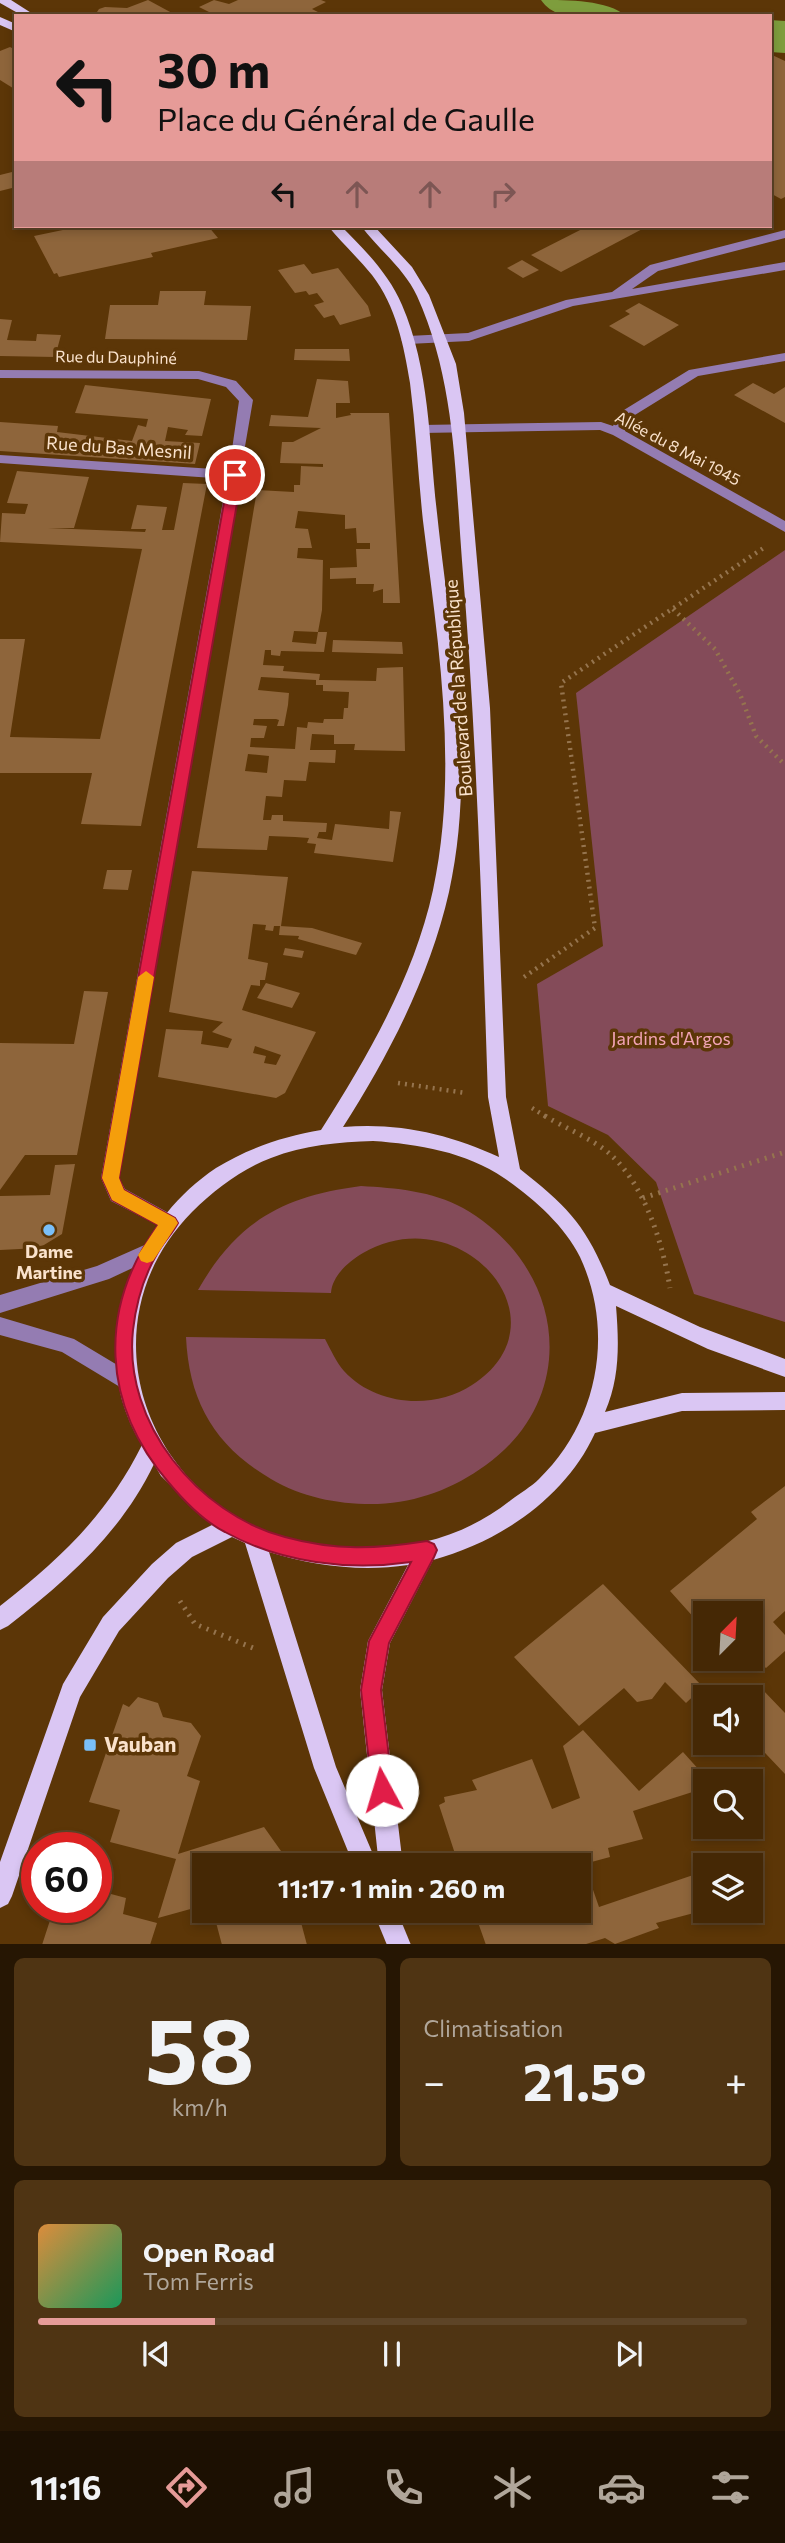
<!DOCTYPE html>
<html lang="fr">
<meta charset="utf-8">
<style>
body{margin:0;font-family:Commissioner,sans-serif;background:#4f3413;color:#f1f3f6;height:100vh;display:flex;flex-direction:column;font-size:26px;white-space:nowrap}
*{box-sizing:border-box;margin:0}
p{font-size:23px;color:#b0a69a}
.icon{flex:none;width:38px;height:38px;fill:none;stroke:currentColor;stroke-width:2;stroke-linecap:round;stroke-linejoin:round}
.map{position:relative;height:1944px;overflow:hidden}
.side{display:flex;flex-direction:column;gap:14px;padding:14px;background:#261603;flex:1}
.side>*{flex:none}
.hud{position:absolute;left:14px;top:14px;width:758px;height:214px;border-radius:0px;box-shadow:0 4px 10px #0003,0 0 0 2px #5d4427;background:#e69b98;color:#111;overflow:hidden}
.needle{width:46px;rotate:24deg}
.controls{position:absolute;left:693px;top:1601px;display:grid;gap:14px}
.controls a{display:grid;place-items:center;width:70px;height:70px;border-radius:0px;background:#452805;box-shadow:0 4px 10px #0003,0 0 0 2px #5d4427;font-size:35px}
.speed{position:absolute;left:21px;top:1832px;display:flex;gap:14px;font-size:35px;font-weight:700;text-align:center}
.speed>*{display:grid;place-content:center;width:91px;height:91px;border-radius:50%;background:#452805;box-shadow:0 4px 10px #0003,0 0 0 2px #5d4427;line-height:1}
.speed .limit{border:10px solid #d22;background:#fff;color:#111}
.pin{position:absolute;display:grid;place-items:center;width:60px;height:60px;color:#fff;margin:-30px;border:4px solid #fff;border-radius:50%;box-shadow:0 2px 7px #0007}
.me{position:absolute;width:77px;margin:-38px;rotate:354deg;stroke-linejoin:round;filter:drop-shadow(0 0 5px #0008)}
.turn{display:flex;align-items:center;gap:24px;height:147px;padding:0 28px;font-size:32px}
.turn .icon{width:91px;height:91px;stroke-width:2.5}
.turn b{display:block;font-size:49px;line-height:60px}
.lanes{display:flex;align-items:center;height:66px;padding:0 28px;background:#0003;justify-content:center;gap:35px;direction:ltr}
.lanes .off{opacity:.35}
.big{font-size:52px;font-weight:700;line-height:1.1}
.side .card{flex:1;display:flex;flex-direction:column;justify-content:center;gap:10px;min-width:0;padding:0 24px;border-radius:10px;background:#4f3413}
.side .dial{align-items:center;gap:0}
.dial b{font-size:91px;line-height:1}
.song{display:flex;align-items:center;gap:21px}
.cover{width:84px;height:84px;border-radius:10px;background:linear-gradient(135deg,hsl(30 70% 55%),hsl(150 70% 35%))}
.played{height:7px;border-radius:4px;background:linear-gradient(90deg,#e69b98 25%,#5d4427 25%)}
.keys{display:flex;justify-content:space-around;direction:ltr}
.heat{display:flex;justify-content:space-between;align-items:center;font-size:38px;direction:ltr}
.side .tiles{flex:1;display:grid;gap:14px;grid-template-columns:1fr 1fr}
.card:last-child{grid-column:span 2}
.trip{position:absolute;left:192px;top:1853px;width:399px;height:70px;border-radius:0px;background:#452805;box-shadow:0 4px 10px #0003,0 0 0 2px #5d4427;font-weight:700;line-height:70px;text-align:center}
.tab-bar{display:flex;height:112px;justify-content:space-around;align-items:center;background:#1c1002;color:#b0a69a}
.tab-bar .icon{width:49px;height:49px}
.tab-bar .active{color:#e69b98}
.tab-bar b{font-size:32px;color:#f1f3f6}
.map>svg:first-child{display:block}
.green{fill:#844b59}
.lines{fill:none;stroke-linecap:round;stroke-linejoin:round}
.river{fill:#7e9d3d;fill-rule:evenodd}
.building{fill:#8e653b;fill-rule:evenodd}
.path-far1{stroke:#95744e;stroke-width:4.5;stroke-dasharray:2 5;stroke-linecap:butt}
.path{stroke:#95744e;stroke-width:5;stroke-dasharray:2 6;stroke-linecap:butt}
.minor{fill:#947cb2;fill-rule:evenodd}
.major{fill:#dac6f3;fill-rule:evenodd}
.route{fill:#e11d48;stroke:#92132f;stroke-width:2}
.slow{fill:#f59e0b}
.poi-dot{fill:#7abff8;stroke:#5c3607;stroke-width:2.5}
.labels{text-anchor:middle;stroke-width:7;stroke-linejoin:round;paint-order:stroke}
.far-street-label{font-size:16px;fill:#fae2cc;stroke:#5c3607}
.street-label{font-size:18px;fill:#fae2cc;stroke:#5c3607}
.park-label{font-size:18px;fill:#f3a4b6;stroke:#5c3607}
.poi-label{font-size:18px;font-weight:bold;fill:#fae2cc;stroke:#5c3607}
.near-poi-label{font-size:21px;font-weight:bold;fill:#fae2cc;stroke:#5c3607;text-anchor:start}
</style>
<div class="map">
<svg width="785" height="1945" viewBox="0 0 785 1945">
<rect width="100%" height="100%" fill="#5c3607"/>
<g class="green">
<path d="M785 550V1322L694 1294 656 1182 608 1135 548 1106 537 984 603 946 576 693Z"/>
<path d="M361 1186C396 1188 432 1191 463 1208 564 1265 583 1395 486 1465 453 1489 418 1502 378 1504 341 1505 303 1498 271 1479 215 1446 189 1402 186 1337L325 1339C331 1350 336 1362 344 1371 376 1406 434 1410 472 1385 571 1321 461 1196 363 1253 349 1261 332 1276 331 1293L198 1290C237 1221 284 1196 361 1186Z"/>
</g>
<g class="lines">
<g class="river">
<path d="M541 0C568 0 608 0 626 16 598 16 558 25 541 0Z"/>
<path d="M770 20 785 21V53L770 52Z"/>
</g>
</g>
<g class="building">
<path d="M148 0 172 13 166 16H97L101 14 97 12 99 9 105 7 127 8Z"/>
<path d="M214 0 229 4 238 0H321L326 2 312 9 326 16H201L209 12 199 7Z"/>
<path d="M10 47 16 50V90L0 80V51Z"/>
<path d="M770 54 785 61V197L781 199 770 193Z"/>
<path d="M12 172H16V187L0 191V175Z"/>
<path d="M82 226H208L218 238 151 253 153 257 59 277 57 273 54 274 34 236Z"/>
<path d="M588 226H648L561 272 531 255Z"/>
<path d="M522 260 539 270 523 278 507 268Z"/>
<path d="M304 264 312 274 338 268 368 306 371 316 340 325 334 315 324 318 314 305 324 302 317 293 309 295 306 291 295 293 278 270Z"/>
<path d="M160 291H206L204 305 251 306 247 340 105 339 110 305H158Z"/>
<path d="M639 303 679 325 644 346 609 326 630 314 625 311Z"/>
<path d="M0 319 12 320 7 340 36 341 37 334 61 335 55 357 0 356Z"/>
<path d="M295 349H349L350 361 294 360Z"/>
<path d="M317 379 348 381 350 403H336V418L351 415 350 413H389L400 603H383V589L373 592 374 584H356V578L330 579V568L357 567 356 549H370V543H357L356 528 345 529V515L298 511 295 528 308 529 312 548H298L297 558 323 560 322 610 318 632 294 631 292 642 316 644 318 632H327L324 652 281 651 280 656 271 655V650H265L263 665 284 666 283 671 320 674 319 680H323L376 681 377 668 403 667 405 751 354 750 355 744H334V735L312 734 310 750H336L335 763 309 762 306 781 284 780 282 797 266 796 263 820H271L272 815H283V821L327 823 326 832H319L317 838 332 840 335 824 389 829 390 811 401 812 393 862 314 853 316 844 307 843 309 838 295 837 269 836 267 850 197 848 257 490 294 492V485H300L301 466 323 467V464L280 463 282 442H293L321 428 269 426 271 415 308 417ZM261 677 316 680V685H323V691L349 692 348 708H344L343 719H324L323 723 308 722 307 728 297 727 295 749 250 747 251 738H264L267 726 253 725 254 719H276L279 720 277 726H284L288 705 289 693 258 690ZM248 754 269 756 267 773 245 771Z"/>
<path d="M753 383 774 394 785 387V423L734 395Z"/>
<path d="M85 385 211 399 202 436 185 435 188 430 168 427 165 441 200 443 195 464 0 451V422L58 426 57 432 132 441 138 425 146 427 148 419 75 413Z"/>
<path d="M17 471 89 477 74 528H48L145 532 146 529H131L137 505 167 507 162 530H174L183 483 207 484 141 826 81 824 92 773H0V639H25L10 737 100 739 142 549 0 542 2 513 25 514 28 504 7 503Z"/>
<path d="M333 640 402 642 403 654 332 652Z"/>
<path d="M107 870H132L128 890 103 889Z"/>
<path d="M192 871 288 877 281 926H274L273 931 265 930 266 925 253 924 248 959 268 963 265 980H260V986L251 985 242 1010 316 1032 285 1093 276 1098 158 1077 166 1029 203 1031 201 1044 228 1048 232 1039 212 1032 223 1022 169 1012ZM255 1046 281 1055 276 1065 264 1063 266 1056 253 1053Z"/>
<path d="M280 926 312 928 362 943 356 955 298 939 299 936 279 935Z"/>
<path d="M285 948 304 951 302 958 283 955Z"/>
<path d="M266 983 300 993 292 1008 257 998Z"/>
<path d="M84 991 108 992 77 1155H25L0 1190V1043L74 1044Z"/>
<path d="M75 1164 62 1234 39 1248 0 1250V1196L50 1195 55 1165Z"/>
<path d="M785 1486V1611L773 1622 785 1635V1651L766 1668 751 1656V1614H705V1630L670 1591 757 1519 751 1512Z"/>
<path d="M603 1584 703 1687 686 1703 665 1682 652 1699 637 1702 624 1688 579 1726 514 1657Z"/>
<path d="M746 1685 762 1689 785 1713V1774L751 1738V1698H734Z"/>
<path d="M138 1697 158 1703 163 1717 191 1723 201 1736 187 1776 200 1781 178 1854 264 1827 281 1851 285 1866H205V1905L158 1918 176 1859 110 1842 120 1810 89 1802 123 1704 129 1707Z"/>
<path d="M583 1730 639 1791 683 1752 710 1782H705V1788L633 1811 643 1839 608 1848 610 1857 584 1864 599 1907 705 1871V1903L693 1908 694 1913 656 1923 659 1928 615 1944 605 1938 583 1945H486L474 1911H579V1866H459L439 1805 445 1802 444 1797 477 1790 472 1780 532 1759 552 1809 580 1798 563 1746Z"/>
<path d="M96 1890 126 1898 123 1914 157 1923 150 1945H42L54 1908H96Z"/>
<path d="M213 1911H298L307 1945H222Z"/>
</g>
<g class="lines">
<g class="path-far1">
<path d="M673 609 715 649 740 694 756 736 785 765"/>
<path d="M524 977 595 928 561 683 765 547"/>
<path d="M398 1083 466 1093"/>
<path d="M532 1108 548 1118"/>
</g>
<g class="path">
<path d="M545 1116C565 1128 595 1140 611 1155 645 1186 663 1244 670 1288"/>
<path d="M643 1198 785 1152"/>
<path d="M180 1601 195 1624 253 1648"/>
</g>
<g class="minor">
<path d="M785 230V238L658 271 632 289 785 262V270L573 306 469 341 408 344 401 340 408 336 468 333 566 300 612 292 650 265Z"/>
<path d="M785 353V361L698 376 630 418 625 431 785 521V532L613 435 600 430 422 433 415 429 422 425 601 422 613 426 619 413 689 370Z"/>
<path d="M0 370 199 371 236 381 253 400 119 1178 125 1189 176 1217 179 1223 176 1229 169 1231 111 1201 101 1178 227 479 0 463V455L229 470 239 401 226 387 198 379 0 378Z"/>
<path d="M149 1243 156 1245 159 1251 156 1257 109 1279 0 1313V1295L97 1266Z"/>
<path d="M0 1317 74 1339 134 1375 137 1381 134 1387 127 1390 120 1387 62 1352 0 1335Z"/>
</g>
<g class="major">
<path d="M0 0H11L36 16H23L0 3Z"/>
<path d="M0 17 16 24V32L0 25Z"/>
<path d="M328 226H341C364 249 389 274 402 305 430 370 429 443 437 513 450 638 477 766 449 892 430 976 389 1055 343 1127 397 1122 450 1134 499 1157L488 1097C482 918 477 740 462 561 455 471 455 380 417 296 404 268 379 250 361 226H374L412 267 429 295 456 364 464 413 490 708 506 1097 520 1169C568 1207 587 1226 610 1285L700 1327 785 1359V1377L708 1349 616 1306C619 1343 620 1378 605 1412L682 1393 785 1392V1410L682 1411 595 1433C566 1497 500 1542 433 1560L390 1643 382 1690 403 1866H379L360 1690 368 1641 408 1565C361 1572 314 1566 269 1552L336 1767 378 1866H354L314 1768 245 1543 232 1537 192 1557 168 1578 119 1631 80 1697 12 1896 8 1904 0 1908V1862L63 1684 103 1617 152 1564 176 1543 212 1525 161 1476 154 1464C121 1533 67 1580 8 1626L0 1630V1606C61 1558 107 1515 142 1445 83 1351 129 1226 216 1168 248 1148 285 1136 321 1130 368 1056 414 977 433 890 459 768 438 643 423 521 418 475 416 429 410 383 404 346 396 306 372 275 358 258 342 243 328 226ZM373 1141C418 1144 466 1152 504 1178 533 1198 564 1225 580 1257 615 1332 598 1422 539 1479 531 1487 520 1493 511 1500 471 1532 422 1548 371 1548 327 1548 275 1541 238 1518 127 1451 99 1306 192 1212 216 1189 240 1170 271 1158 304 1145 339 1142 373 1141Z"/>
<path d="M373 1911H397L411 1945H387Z"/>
</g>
</g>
<path class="route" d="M235 471 242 475 119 1178 124 1190 175 1218 178 1223C172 1234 163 1243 157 1254 144 1276 136 1304 133 1330 123 1423 198 1514 285 1537 336 1551 376 1549 427 1541L434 1544 437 1550 434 1557 389 1643 381 1690 393 1790 390 1798 382 1801 375 1798 372 1790 361 1690 369 1641 411 1562C349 1571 281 1563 225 1532 205 1522 184 1501 169 1483 102 1405 97 1310 158 1225L112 1200 102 1178 229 475Z"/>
<path class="slow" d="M146 971 154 977 119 1178 124 1190 175 1218 178 1223 153 1261 147 1263 141 1261 138 1255 158 1225 112 1200 102 1178 138 977Z"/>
<g class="poi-dot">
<circle cx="49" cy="1230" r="7"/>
<rect x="83" y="1738" width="14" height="14" rx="3.5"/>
</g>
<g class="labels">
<g class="far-street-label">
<text transform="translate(116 357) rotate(1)" y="6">Rue du Dauphiné</text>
<text transform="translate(678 448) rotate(28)" y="6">Allée du 8 Mai 1945</text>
</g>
<g class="street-label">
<text transform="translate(119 448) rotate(4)" y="6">Rue du Bas Mesnil</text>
<text transform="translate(459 688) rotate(-94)" y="6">Boulevard de la République</text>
</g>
<g class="park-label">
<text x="671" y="1045">Jardins d'Argos</text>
</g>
<g class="poi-label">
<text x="49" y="1258">Dame<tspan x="49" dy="21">Martine</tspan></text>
</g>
<g class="near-poi-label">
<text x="104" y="1752">Vauban</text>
</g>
</g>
</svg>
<div class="controls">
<a><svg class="needle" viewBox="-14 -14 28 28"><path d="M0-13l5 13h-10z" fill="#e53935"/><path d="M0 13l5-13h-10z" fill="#b0a69a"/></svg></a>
<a><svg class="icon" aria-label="sound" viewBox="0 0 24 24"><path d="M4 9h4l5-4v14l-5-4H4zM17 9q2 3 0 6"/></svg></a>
<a><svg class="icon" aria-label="search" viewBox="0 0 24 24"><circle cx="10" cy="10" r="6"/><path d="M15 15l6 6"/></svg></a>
<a><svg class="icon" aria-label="layers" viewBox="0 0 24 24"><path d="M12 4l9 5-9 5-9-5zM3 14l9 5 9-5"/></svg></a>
</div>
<div class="speed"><div class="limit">60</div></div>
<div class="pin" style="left:235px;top:475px;background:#d93025"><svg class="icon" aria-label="arrive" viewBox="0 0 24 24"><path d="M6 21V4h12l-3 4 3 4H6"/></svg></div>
<svg class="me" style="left:382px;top:1790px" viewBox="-20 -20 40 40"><circle r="19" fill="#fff"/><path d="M0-13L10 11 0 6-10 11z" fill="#e11d48"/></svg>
<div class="trip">11:17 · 1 min · 260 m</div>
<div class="hud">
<div class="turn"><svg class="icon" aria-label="left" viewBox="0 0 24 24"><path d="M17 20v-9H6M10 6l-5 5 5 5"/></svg><div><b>30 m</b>Place du Général de Gaulle</div></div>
<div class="lanes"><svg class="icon" aria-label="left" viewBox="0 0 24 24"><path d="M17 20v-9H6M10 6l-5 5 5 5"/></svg><svg class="icon off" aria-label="ahead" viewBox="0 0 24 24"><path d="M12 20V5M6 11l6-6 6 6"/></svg><svg class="icon off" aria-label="ahead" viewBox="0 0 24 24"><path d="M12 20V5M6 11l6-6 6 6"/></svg><svg class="icon off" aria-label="right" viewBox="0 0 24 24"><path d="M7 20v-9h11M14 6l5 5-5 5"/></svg></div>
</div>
</div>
<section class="side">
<div class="tiles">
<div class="card dial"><b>58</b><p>km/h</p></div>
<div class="card"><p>Climatisation</p>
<div class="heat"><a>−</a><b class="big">21.5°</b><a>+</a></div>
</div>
<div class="card">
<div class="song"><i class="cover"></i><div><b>Open Road</b><p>Tom Ferris</p></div></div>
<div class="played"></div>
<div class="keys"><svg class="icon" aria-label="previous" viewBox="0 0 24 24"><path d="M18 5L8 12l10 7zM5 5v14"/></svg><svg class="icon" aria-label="pause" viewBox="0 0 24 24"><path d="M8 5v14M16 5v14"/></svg><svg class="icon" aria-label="next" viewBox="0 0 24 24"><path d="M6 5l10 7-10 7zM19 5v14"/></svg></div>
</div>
</div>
</section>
<nav class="tab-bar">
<b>11:16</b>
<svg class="icon active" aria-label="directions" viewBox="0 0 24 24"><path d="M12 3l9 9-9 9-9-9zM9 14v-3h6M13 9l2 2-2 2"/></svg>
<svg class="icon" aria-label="music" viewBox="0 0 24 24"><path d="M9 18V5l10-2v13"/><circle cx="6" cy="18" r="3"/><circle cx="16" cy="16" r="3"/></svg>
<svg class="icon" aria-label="phone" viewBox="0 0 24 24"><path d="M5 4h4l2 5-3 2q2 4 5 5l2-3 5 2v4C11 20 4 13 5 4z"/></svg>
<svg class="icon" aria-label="climate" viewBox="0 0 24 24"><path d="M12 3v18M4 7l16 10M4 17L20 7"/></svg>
<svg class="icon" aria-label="car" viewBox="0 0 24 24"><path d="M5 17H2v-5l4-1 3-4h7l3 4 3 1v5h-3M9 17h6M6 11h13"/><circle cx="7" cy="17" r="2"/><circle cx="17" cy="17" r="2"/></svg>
<svg class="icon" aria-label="filters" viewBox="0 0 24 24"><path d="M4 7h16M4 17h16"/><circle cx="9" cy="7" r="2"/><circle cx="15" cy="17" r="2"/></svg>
</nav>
